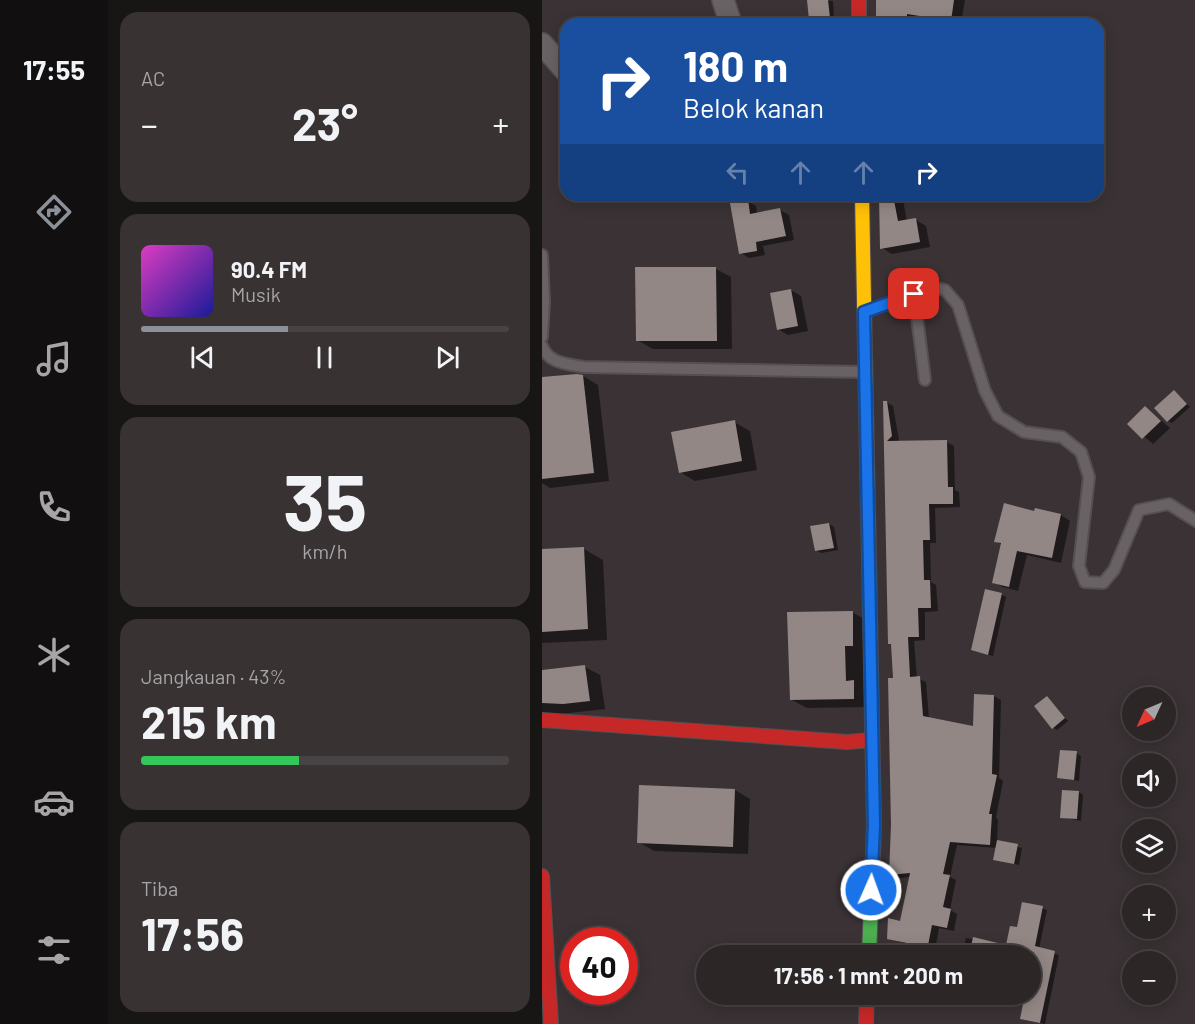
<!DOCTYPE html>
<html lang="id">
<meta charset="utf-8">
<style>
body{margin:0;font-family:Barlow,sans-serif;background:#383233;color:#f1f3f6;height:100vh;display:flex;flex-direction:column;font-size:22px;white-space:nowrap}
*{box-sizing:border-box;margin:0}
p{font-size:20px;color:#a6a5a7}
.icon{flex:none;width:33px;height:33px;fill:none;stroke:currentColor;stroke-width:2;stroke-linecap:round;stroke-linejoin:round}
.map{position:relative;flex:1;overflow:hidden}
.panel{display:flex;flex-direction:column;gap:12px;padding:12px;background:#181515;width:434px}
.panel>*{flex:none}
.hud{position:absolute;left:18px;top:18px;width:544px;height:183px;border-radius:18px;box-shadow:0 3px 15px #0003,0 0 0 2px #484344;background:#1a4fa0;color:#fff;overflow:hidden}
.needle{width:39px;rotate:226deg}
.tools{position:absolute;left:580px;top:687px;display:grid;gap:12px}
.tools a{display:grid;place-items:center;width:54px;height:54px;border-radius:50%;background:#2c2627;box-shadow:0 3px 15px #0003,0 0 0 2px #484344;font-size:30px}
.speed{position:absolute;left:18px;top:927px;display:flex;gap:12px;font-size:30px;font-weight:700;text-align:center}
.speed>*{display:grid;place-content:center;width:78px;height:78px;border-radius:50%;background:#2c2627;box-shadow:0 3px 15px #0003,0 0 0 2px #484344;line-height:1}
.speed .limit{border:9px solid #d22;background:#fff;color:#111}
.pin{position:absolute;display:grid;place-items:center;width:51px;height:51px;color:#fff;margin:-26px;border-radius:12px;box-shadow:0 3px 9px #0006}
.me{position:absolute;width:66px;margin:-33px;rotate:2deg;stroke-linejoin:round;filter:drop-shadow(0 0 4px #0008)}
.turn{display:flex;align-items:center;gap:21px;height:126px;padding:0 24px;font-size:27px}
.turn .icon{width:78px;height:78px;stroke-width:2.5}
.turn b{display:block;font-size:42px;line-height:51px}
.lanes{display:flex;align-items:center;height:57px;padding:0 24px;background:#0003;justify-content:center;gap:30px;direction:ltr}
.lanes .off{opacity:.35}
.big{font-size:45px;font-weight:700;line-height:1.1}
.panel .widget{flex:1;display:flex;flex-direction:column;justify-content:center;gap:9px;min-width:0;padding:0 21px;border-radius:18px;background:#383233}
.panel .dial{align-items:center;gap:0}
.dial b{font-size:78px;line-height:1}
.song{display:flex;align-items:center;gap:18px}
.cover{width:72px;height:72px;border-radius:9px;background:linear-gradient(135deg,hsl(310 70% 55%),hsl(240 70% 35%))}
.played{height:6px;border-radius:3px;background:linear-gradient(90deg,#8c9099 40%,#484344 40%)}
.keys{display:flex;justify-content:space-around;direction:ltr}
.heat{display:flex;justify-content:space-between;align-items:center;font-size:33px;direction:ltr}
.charge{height:9px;border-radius:4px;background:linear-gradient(90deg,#34c759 43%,#484344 0)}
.trip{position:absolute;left:154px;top:945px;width:345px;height:60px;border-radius:30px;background:#2c2627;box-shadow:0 3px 15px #0003,0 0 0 2px #484344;font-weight:700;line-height:60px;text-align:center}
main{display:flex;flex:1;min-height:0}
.tab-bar{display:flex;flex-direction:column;width:108px;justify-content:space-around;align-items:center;background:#120f10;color:#a6a5a7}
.tab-bar .icon{width:42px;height:42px}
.tab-bar .on{color:#8c9099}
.tab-bar b{font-size:27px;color:#f1f3f6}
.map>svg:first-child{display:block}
.shadow{fill:#0007}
.building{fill:#928785}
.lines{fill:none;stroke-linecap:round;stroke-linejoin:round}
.lane-casing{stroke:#564e50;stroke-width:14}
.street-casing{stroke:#564e50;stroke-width:24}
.fast-casing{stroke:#564e50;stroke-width:16}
.slow-casing{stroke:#564e50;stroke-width:16}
.jam-casing{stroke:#564e50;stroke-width:16}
.lane{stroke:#696264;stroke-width:10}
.street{stroke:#696264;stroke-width:21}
.fast{stroke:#4caf50;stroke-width:14}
.slow{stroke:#ffc107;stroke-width:14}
.jam{stroke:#c62828;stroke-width:14}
.route-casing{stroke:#114b97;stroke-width:15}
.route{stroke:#1a73e8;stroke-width:10}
</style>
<main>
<nav class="tab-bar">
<b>17:55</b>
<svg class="icon on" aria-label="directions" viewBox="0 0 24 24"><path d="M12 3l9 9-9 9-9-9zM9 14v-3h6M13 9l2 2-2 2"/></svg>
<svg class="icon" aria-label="music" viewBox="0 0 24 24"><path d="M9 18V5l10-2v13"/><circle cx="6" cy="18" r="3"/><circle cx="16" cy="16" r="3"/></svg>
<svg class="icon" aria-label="phone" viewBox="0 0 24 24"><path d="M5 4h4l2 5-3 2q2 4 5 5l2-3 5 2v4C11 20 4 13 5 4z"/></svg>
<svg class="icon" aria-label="climate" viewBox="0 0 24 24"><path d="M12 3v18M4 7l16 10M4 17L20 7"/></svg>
<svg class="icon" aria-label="car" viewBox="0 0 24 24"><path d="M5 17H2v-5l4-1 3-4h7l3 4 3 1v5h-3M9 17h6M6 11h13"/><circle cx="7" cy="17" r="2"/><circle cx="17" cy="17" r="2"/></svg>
<svg class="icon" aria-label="filters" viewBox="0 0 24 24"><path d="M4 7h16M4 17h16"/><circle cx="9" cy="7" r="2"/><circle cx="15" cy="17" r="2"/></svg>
</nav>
<section class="panel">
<div class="widget"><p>AC</p>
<div class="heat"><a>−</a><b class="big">23°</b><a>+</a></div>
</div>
<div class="widget">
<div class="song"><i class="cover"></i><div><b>90.4 FM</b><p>Musik</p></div></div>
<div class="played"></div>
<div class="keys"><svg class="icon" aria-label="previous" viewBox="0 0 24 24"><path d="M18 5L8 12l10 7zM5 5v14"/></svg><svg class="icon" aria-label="pause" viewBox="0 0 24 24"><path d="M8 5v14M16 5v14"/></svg><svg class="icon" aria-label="next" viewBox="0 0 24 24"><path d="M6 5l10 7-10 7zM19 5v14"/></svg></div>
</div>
<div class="widget dial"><b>35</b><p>km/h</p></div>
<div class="widget"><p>Jangkauan · 43%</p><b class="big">215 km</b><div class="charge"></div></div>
<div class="widget"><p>Tiba</p><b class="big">17:56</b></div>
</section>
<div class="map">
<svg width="654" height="1024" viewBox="0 0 654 1024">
<rect width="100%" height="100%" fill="#3a3234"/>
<g class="shadow">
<path d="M267 0 291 1 292 20 273 21 268 19Z"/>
<path d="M335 0H423L419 24 374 17 346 19Z"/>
<path d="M339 195H360L365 221 374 220 384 226 388 247 350 254 340 248Z"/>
<path d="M205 201 214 206 215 214 238 210 247 215 252 240 221 246 223 255 207 258 199 253Z"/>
<path d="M174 269 189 277 190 349H111L95 340Z"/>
<path d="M249 290 259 296 266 331 246 335 236 329Z"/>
<path d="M41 376 56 385 67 481 8 488 0 483V379Z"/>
<path d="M633 392 648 407 630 423 626 421Z"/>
<path d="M344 402 351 406 357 440 355 443 405 442 412 446 413 490 417 492 418 507 393 508 394 543H388L389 582 394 585 396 611 383 612V640L372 641 375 678 384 682 387 719 433 728 452 696 459 700 457 778 461 781 454 817 456 820 455 842 480 848 477 865 453 859 455 848 415 845 408 877 414 880 408 910 415 914 412 931 397 928 392 956H365L366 944 346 938 360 923 369 877 356 878 349 874 353 679 350 645 347 643Z"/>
<path d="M603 407 628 428 611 444 587 424Z"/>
<path d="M192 422 208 431 215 470 153 481 138 472Z"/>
<path d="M494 510 519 515 528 521 519 563 485 555 476 591 461 587 451 582 460 545 454 541 493 513Z"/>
<path d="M287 524 292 527 296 550 279 553 274 550Z"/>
<path d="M42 549 61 560 65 640 0 643V551Z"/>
<path d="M459 594 464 597 451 656 436 652 431 650Z"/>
<path d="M310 612 326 621 327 707 265 708 250 700Z"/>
<path d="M43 667 58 675 63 709 0 716V672Z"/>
<path d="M505 698 526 721 515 730 510 727Z"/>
<path d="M534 753 539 756 537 781 517 777Z"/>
<path d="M99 786 193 790 208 799 206 854 112 851 97 842Z"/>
<path d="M537 792 541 795 539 821 519 817Z"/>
<path d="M500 908 505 910 497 949 517 955 503 1024 479 1019 483 1002 458 995 489 994V956H420L424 938 466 946 476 929Z"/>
</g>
<g class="building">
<path d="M265 0H286L288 18 267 20Z"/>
<path d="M334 0H412L409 21 365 14V24H334Z"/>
<path d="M337 195H351L356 221 374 218 378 242 338 249Z"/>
<path d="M206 199 208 214 238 208 244 236 214 242 215 251 197 254 188 203Z"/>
<path d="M93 267H174L175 341H94Z"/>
<path d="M249 289 256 326 235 330 228 293Z"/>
<path d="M35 374 41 375 52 473 0 479V377Z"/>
<path d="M632 390 645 404 625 422 612 408Z"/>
<path d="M341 401H345L350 436 345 441 405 440 406 487H411V504H387L388 540H381L382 580H388L389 608H376L377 637H366L368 677 378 676 381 716 431 726 432 694 452 695 450 774 455 775 447 814H450L448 845 408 842 401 874 408 875 401 907 409 909 405 928 390 925 384 956H363L365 943 345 939 346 918 358 921 368 873 347 875 349 825 346 678H351L349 644H346Z"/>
<path d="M603 406 619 421 600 439 585 424Z"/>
<path d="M193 420 200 461 137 473 129 432Z"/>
<path d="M462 503 492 511 493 508 519 514 510 558 475 551 467 587 450 583 459 543 452 542Z"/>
<path d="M287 523 292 548 273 551 268 526Z"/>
<path d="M42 547 46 629 0 632V549Z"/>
<path d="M443 589 460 593 446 655 429 650Z"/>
<path d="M311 611V646H303L304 681 312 680V699L248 700 245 612Z"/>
<path d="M43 665 48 701 21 704 0 703V670Z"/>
<path d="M505 696 523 718 510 729 492 706Z"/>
<path d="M518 750 535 751 532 780 515 778Z"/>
<path d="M97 785 193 789 191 847 95 843Z"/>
<path d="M520 790 537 791 535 819 518 818Z"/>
<path d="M455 840 476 844 472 864 451 860Z"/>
<path d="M480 902 501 906 493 946 513 951 498 1023 478 1019 483 994H489V956H427L431 937 464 945 468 926 475 927Z"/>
</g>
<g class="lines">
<g class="lane-casing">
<g id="lane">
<path d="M0 255 2 302"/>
<path d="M372 294 383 380"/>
<path d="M0 302H2L0 337"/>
<path d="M325 311 390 287 403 290 416 305 443 391 456 416 482 432 520 437 539 452 547 477 537 566 543 582 561 583 572 570 597 510 627 504 654 521"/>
<path d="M0 346C6 363 25 364 41 367L323 372"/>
</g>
</g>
<g class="street-casing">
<g id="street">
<path d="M181 0 189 24"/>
<path d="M0 44 24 71"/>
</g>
</g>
<g class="fast-casing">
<path id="fast" d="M327 956 332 825 327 563"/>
</g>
<g class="slow-casing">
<path id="slow" d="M320 195 327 563"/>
</g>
<g class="jam-casing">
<g id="jam">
<path d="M317 0V24"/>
<path d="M0 720 305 742 330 740"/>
<path d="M0 876 9 1023"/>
<path d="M324 1024 325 994"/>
</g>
</g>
<use href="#lane" class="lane"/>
<use href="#street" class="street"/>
<use href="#fast" class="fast"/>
<use href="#slow" class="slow"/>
<use href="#jam" class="jam"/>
</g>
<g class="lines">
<g class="route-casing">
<path id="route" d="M329 890 332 825 322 312 372 294"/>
</g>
<use href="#route" class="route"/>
</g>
</svg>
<div class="tools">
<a><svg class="needle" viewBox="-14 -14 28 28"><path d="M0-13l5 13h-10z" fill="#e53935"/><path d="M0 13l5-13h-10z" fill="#a6a5a7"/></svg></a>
<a><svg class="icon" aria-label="sound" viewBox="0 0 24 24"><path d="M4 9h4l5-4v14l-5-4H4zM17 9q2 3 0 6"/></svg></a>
<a><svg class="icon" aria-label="layers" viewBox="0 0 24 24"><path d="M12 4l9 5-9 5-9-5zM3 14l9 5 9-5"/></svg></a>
<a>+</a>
<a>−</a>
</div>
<div class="speed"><div class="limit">40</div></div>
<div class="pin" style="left:372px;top:294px;background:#d93025"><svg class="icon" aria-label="arrive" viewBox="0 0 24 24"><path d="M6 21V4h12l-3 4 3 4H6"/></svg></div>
<svg class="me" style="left:329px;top:890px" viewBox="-20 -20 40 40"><circle r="17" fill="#1a73e8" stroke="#fff" stroke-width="3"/><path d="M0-11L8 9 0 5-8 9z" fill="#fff"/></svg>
<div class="trip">17:56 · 1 mnt · 200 m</div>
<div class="hud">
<div class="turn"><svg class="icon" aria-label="right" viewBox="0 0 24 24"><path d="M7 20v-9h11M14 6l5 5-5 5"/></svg><div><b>180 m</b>Belok kanan</div></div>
<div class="lanes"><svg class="icon off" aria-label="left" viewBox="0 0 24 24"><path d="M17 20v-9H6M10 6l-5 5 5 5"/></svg><svg class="icon off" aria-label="ahead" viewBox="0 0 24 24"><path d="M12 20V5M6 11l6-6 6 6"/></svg><svg class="icon off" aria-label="ahead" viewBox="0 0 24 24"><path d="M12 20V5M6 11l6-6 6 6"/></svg><svg class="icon" aria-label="right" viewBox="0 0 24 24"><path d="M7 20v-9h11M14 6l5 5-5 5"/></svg></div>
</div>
</div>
</main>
